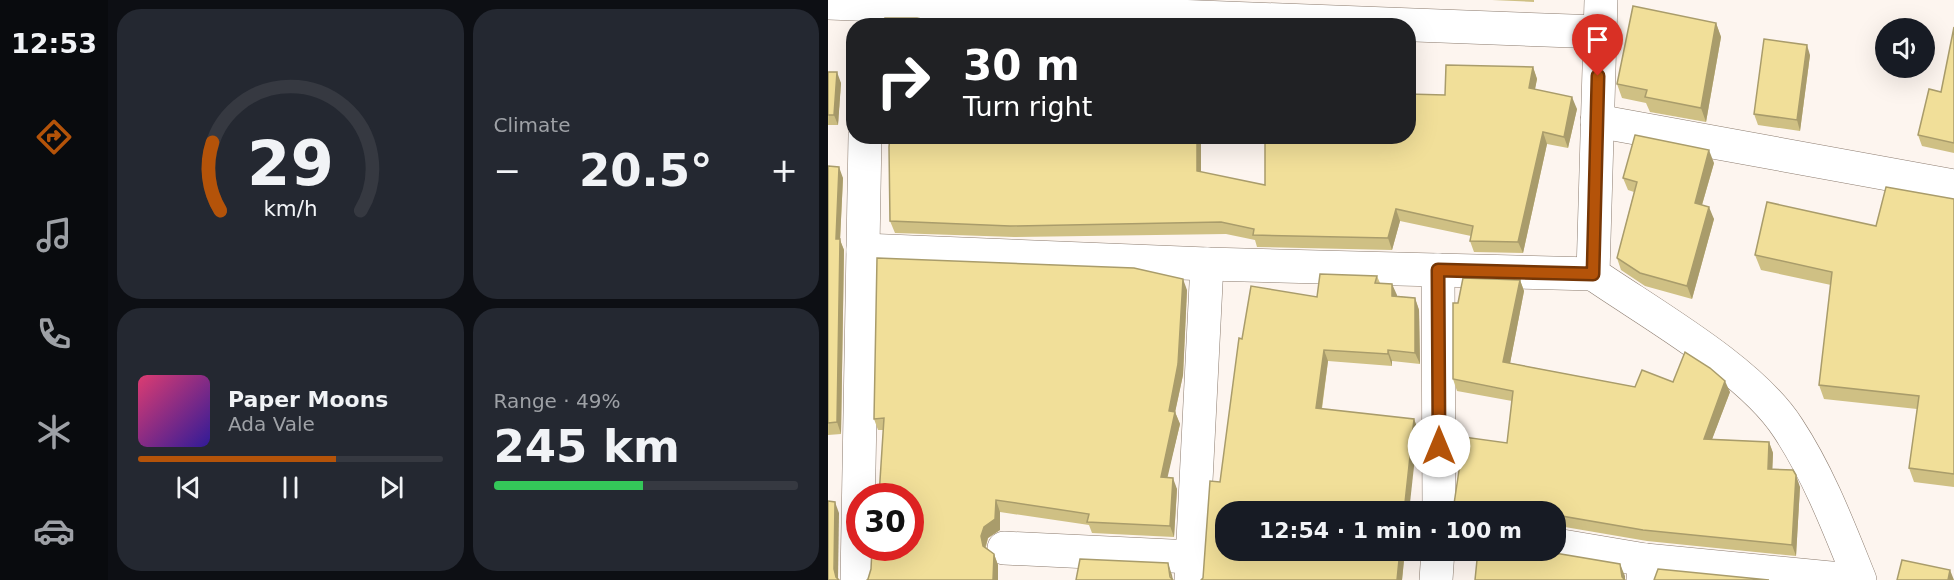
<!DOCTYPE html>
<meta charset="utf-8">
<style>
body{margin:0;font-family:"DejaVu Sans",sans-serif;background:#242831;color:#f1f3f6;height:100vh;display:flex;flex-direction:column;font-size:22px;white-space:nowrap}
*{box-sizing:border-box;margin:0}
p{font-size:20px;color:#9ea1a6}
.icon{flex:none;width:33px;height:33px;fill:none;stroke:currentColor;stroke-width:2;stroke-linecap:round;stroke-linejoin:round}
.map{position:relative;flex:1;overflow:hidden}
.panel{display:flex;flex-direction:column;gap:9px;padding:9px;background:#0d0f14;width:720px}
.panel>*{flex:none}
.top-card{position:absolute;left:18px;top:18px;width:570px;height:126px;border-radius:24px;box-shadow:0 6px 24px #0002;background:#202124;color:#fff;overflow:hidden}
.buttons{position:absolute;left:1047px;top:18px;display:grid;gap:12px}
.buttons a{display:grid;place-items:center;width:60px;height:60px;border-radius:50%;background:#171b24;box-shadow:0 6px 24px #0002;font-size:30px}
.speed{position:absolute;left:18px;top:483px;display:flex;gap:12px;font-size:30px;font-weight:700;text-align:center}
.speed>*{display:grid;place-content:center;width:78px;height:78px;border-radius:50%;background:#171b24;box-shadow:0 6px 24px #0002;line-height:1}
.speed .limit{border:9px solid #d22;background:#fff;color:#111}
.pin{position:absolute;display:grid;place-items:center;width:51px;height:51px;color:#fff;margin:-62px -26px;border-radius:50% 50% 50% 0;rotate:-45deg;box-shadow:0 0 6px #0007}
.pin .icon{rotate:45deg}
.me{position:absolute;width:66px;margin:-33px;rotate:0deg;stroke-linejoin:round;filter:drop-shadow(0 0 4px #0008)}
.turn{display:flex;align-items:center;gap:21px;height:126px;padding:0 18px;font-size:27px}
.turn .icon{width:78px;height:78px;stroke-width:2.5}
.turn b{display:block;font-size:42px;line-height:51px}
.big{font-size:45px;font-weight:700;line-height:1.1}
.panel .tile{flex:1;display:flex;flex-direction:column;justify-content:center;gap:9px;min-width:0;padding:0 21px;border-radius:24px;background:#242831}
.panel .dial{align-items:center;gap:0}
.dial svg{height:156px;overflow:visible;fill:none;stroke:#363941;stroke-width:7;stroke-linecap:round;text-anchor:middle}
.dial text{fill:#f1f3f6;stroke:none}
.song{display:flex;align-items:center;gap:18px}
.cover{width:72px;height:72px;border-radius:9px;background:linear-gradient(135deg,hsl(340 70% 55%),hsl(250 70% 35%))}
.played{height:6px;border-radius:3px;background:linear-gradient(90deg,#b45309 65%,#363941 65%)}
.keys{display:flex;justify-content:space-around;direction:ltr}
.heat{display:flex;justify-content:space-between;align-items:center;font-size:33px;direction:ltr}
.charge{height:9px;border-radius:4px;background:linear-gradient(90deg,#34c759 49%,#363941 0)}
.panel .tiles{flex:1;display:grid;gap:9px;grid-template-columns:repeat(2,1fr)}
.trip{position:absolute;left:387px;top:501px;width:351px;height:60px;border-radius:24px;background:#171b24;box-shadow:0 6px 24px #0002;font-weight:700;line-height:60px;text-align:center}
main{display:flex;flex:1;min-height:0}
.dock{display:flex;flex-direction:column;width:108px;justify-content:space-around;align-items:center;background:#090b0e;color:#9ea1a6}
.dock .icon{width:42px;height:42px}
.dock .current{color:#b45309}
.dock b{font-size:27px;color:#f1f3f6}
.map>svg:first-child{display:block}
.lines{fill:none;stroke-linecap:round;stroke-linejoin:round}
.minor-casing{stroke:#8c7c6f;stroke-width:34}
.tertiary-casing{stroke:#8c7c6f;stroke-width:34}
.minor{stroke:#fff;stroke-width:33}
.tertiary{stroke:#fff;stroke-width:33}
.wall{fill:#cfc084}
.shaded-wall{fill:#a99c6b}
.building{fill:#f1df99;stroke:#a99c6b;stroke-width:1.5}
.route-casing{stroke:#753606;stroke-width:15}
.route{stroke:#b45309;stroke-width:10}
</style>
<main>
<nav class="dock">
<b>12:53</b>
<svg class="icon current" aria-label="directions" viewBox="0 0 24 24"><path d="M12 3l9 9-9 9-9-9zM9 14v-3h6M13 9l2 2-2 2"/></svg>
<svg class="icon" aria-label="music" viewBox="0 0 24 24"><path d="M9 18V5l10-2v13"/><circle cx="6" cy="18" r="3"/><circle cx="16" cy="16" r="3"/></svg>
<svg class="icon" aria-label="phone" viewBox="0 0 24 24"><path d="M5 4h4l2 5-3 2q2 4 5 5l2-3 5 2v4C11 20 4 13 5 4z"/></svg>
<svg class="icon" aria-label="climate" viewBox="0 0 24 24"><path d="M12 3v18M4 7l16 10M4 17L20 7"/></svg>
<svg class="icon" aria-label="car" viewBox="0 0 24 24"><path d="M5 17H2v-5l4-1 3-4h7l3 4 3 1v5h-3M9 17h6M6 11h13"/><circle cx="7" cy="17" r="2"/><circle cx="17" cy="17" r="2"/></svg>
</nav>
<section class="panel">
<div class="tiles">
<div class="tile dial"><svg viewBox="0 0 100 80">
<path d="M14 69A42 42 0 1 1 86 69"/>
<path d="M14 69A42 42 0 0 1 10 34" stroke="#b45309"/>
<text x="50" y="56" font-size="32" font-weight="700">29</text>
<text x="50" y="72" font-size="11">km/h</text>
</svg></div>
<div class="tile"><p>Climate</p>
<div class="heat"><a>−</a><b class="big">20.5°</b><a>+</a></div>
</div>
<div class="tile">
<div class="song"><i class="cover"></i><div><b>Paper Moons</b><p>Ada Vale</p></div></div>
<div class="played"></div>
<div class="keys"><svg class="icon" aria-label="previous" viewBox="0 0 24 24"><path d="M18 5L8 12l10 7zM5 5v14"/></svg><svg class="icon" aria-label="pause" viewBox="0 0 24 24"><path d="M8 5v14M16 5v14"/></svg><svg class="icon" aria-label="next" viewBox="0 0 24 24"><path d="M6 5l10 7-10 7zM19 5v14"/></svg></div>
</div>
<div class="tile"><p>Range · 49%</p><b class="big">245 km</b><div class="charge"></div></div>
</div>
</section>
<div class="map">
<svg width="1126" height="580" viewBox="0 0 1126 580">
<rect width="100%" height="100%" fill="#fdf5ef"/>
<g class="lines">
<g class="minor-casing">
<g id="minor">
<path d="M0 3 772 32"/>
<path d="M769 121 1126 186"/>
<path d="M35 250 379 264 765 274"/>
<path d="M610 270 611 512"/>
<path d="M728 545 817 560"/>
<path d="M176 548 364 557"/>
<path d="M29 580 37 136"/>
<path d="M363 580 379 264"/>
<path d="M608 580 610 550"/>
<path d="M815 580 817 560 1023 580"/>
</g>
</g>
<g class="tertiary-casing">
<path id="tertiary" d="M773 0 765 274C823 314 923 370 960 428 991 475 1011 528 1032 580"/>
</g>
<use href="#minor" class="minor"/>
<use href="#tertiary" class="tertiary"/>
</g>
<g class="wall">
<path d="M664 0H706V2Z"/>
<path d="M888 23 893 37 878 122 822 112 818 103 794 98 789 84Z"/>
<path d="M1126 27V153L1094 146 1090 135 1113 92Z"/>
<path d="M982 55 972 131 930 125 926 114Z"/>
<path d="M705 67 709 79 707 89 749 109 740 148 719 144 695 253 646 252 642 241 643 236 572 221 564 250 429 247 427 240 398 234 186 237 67 233 62 221V136H373V172L437 185 617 95Z"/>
<path d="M0 72 13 83 10 125H0Z"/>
<path d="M886 163 874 205 886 219 864 299 817 286 793 270 789 258 806 192 800 190 795 178Z"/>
<path d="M0 166 15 178 12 240 16 250 13 434 0 435Z"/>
<path d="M1126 199V487L1086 482 1081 468 1089 409 996 399 991 385 1003 285 933 270 927 255 1048 226Z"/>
<path d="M549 276 552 283 564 284 568 296 587 298 591 310 592 364 564 361V366L500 361 494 409 586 419 590 430 398 550H577L574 580 375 578 392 482 414 339 489 297Z"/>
<path d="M692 280 696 291 682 363 807 387 845 382 902 392 884 439 941 442 945 453 944 469 972 487 968 556 819 541 731 526 728 527V512H628L626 504 679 443 684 401 629 391 625 379 630 303Z"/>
<path d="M359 290 355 375 347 412 352 424 339 477 349 489 346 537 264 533 261 525 172 512V530L160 538 158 547 166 554 170 565V580H39L82 548 55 430H50L46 419Z"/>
</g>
<g class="shaded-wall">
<path d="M888 23 893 37 878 122 873 108Z"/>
<path d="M979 45 982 55 972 131 969 120Z"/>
<path d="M705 67 709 79 705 99 701 88Z"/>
<path d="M9 72 13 83 10 125 6 115Z"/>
<path d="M744 97 749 109 740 148 736 137Z"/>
<path d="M715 132 719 144 695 253 690 242Z"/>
<path d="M369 136H373V183L369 171Z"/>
<path d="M881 150 886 163 871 215 867 203Z"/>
<path d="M11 167 15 178 12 240 16 250 13 434 9 422 8 239Z"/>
<path d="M881 207 886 219 864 299 859 286Z"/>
<path d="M568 209 572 221 564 250 560 238Z"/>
<path d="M355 279 359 290 355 375 345 422 341 411Z"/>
<path d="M692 280 696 291 680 374 675 362Z"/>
<path d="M564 284 569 295 568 307 564 296Z"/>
<path d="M587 298 591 310 592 364 587 353Z"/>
<path d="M496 350 500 361 492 420 488 408Z"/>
<path d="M560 350 564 361V366L560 354Z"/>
<path d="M897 381 902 392 880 450 876 439Z"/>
<path d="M347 412 352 424 337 488 333 477Z"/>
<path d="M586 419 590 430 581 512H576Z"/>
<path d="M941 442 945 453 944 480 940 469Z"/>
<path d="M968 475 972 487 968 556 964 545Z"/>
<path d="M345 478 349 489 346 537 342 526Z"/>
<path d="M168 500 172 512V530L160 538 157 548 155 546 153 536 156 527Z"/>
<path d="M7 502 11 513 10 580H9L6 569Z"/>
<path d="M572 550H577L574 580H569Z"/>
<path d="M166 554 170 565V580H165Z"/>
<path d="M340 563 344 575 345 580H343Z"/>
<path d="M792 564 797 576V580L794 577Z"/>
<path d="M1122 570 1126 580H1120Z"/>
</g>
<g class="building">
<path d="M805 6 888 23 873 108 817 97 819 90 789 84Z"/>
<path d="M57 18H89L125 26H57Z"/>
<path d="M175 20 230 26H175Z"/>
<path d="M248 20 284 21V26H248Z"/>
<path d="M321 22 351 23 350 26H320Z"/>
<path d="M1126 27V143L1090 135 1101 89 1113 92Z"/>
<path d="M936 39 979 45 969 120 926 114Z"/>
<path d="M618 65 705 67 701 88 744 97 736 137 715 132 690 242 642 241 645 226 568 209 560 238 425 235 426 229 393 222 182 226 62 221 61 147 62 136H369V171L437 185V136H580V94L617 95Z"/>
<path d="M0 72H9L6 115H0Z"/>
<path d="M807 135 881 150 867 203 881 207 859 286 812 273 789 258 809 182 795 178Z"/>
<path d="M0 166 11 167 8 239H12L9 422 0 423Z"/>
<path d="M1058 187 1126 199V474L1081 468 1091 396 991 385 1004 272 927 255 939 202 1048 226Z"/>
<path d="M49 258 306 268 355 279 350 364 341 411 347 412 333 477 345 478 342 526 259 522 261 514 168 500 167 519 156 527 153 536 155 546 166 554 165 580H39L40 579 43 569 44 548H82V496H51L56 418 46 419Z"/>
<path d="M492 274 549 276 547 283 564 284V296L587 298V353L560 350V354L496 350 488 408 586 419 576 512H398V550H572L569 580H373L375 578 382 481 392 482 411 338 414 339 423 286 489 297Z"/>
<path d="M635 278 692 280 675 362 807 387 814 370 845 382 857 352 882 368 897 381 876 439 941 442 940 469 965 470 968 475 964 545 815 530 728 515V512H653L654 508 626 504 636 437 679 443 685 391 625 379V303H630Z"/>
<path d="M0 501 7 502 6 569 8 577 11 580H0Z"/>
<path d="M650 550H717L721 552 792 564 794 577 797 580H647Z"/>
<path d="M252 559 340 563 342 577 345 580H248Z"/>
<path d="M1074 560 1122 570 1120 580H1069Z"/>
<path d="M830 569 941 580H826Z"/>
</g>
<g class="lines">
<g class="route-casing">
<path id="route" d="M611 446 610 270 765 274 770 76"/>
</g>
<use href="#route" class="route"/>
</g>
</svg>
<div class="buttons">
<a><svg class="icon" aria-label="sound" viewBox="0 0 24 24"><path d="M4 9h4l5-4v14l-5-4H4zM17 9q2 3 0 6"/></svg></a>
</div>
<div class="speed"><div class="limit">30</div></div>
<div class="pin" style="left:770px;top:76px;background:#d93025"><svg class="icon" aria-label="arrive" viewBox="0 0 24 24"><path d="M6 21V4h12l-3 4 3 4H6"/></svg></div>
<svg class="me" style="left:611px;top:446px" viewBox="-20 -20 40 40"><circle r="19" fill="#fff"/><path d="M0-13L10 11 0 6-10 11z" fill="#b45309"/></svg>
<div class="trip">12:54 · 1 min · 100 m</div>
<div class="top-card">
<div class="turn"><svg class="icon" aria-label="right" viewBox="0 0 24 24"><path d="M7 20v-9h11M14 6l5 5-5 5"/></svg><div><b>30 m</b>Turn right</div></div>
</div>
</div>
</main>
